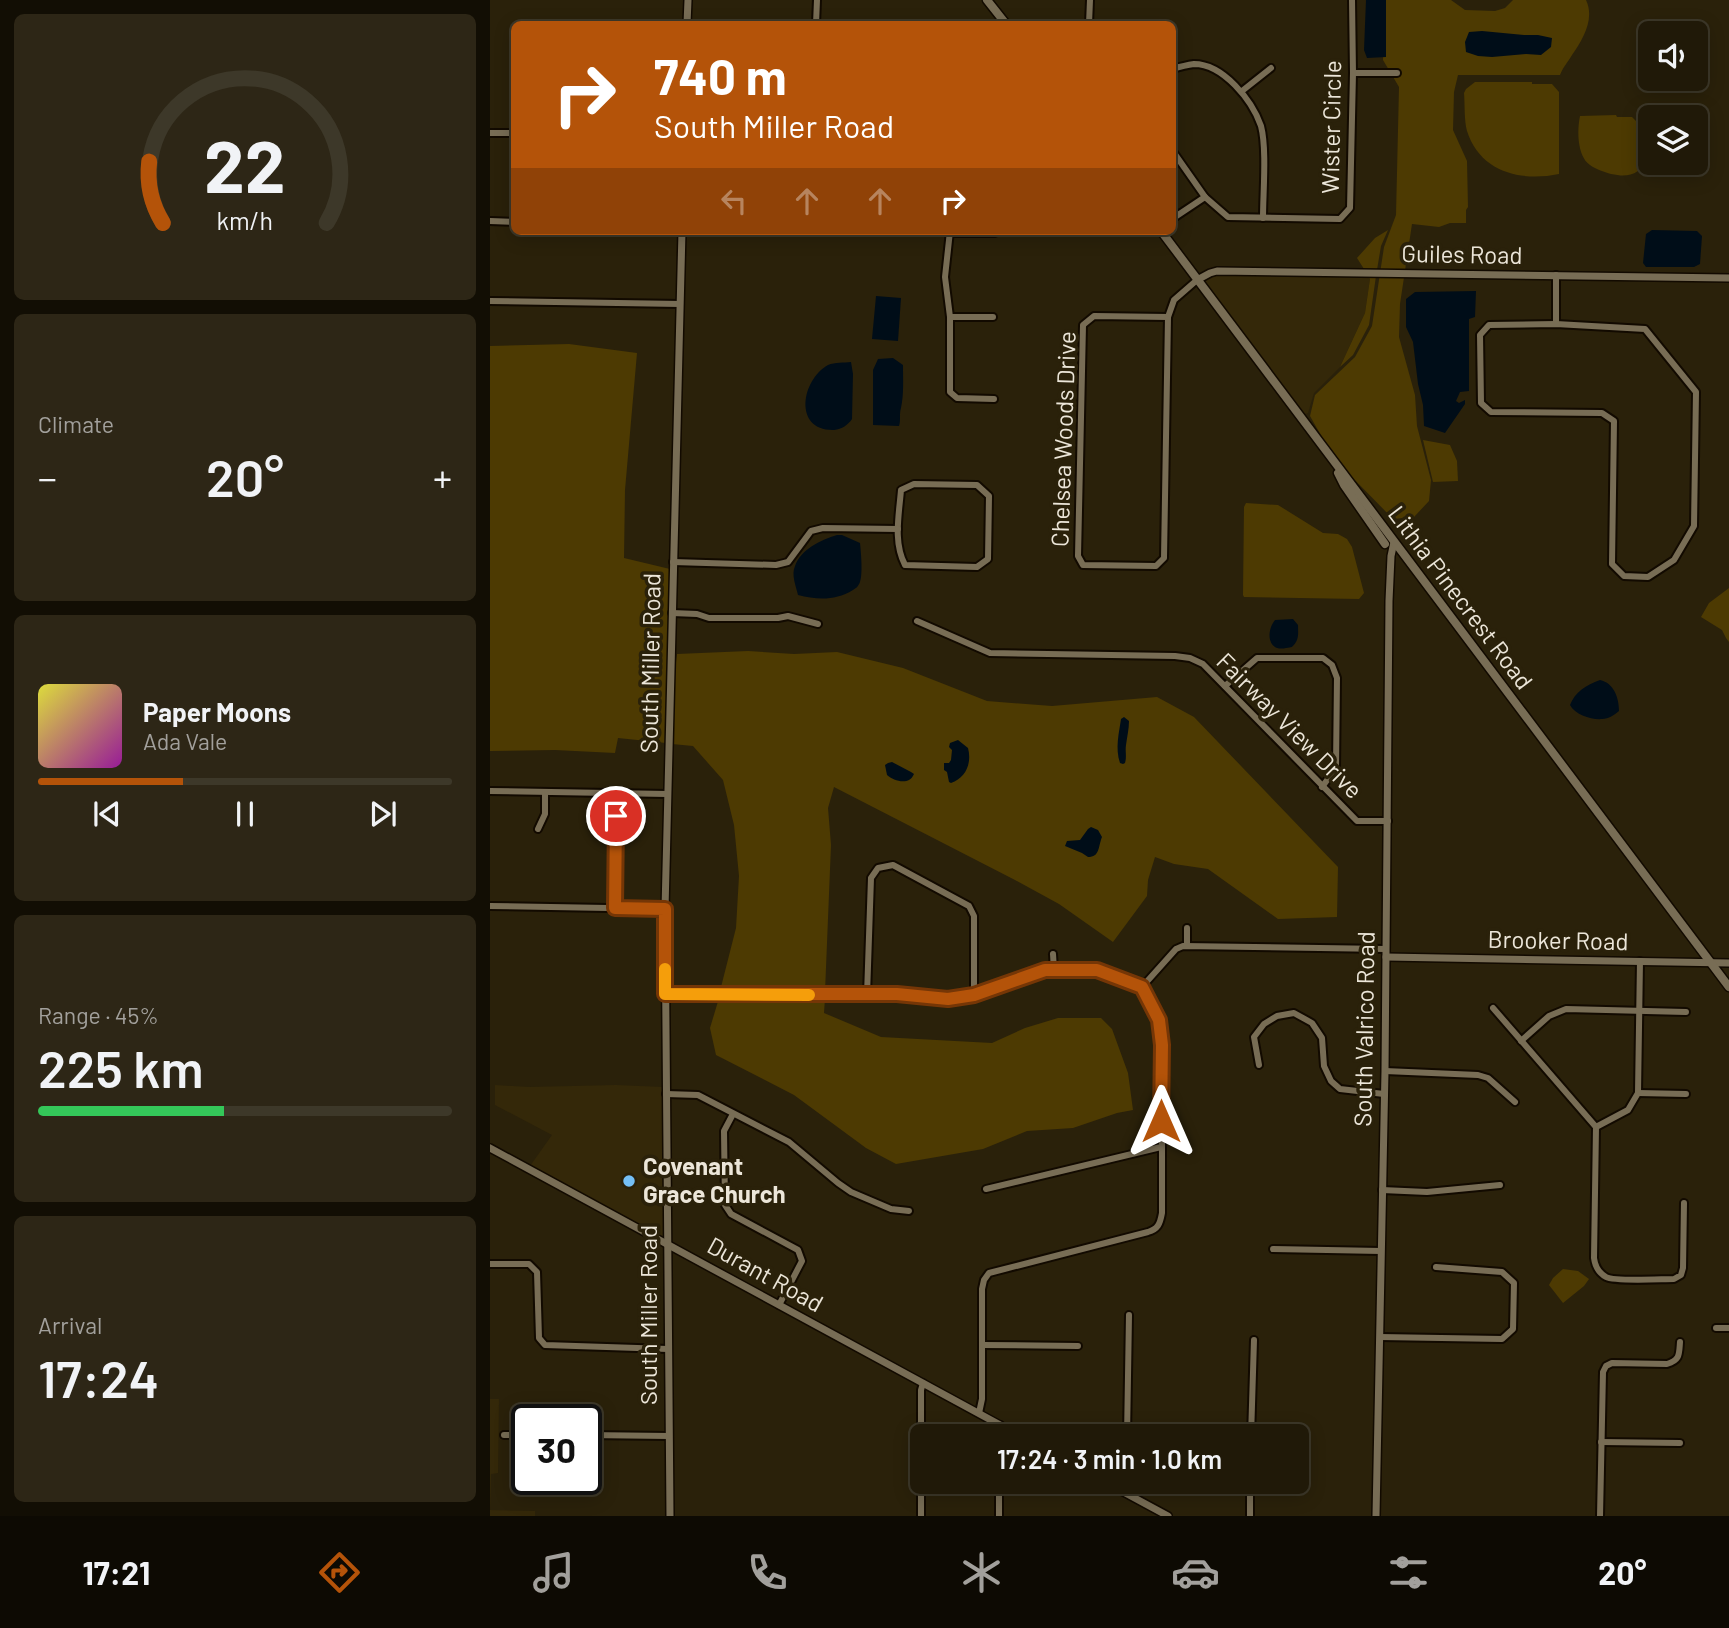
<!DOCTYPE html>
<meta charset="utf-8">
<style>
body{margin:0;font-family:Barlow,sans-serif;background:#2d2616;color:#f1f3f6;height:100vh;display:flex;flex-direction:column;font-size:26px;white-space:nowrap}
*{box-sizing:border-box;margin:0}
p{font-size:23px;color:#a2a09c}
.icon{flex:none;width:38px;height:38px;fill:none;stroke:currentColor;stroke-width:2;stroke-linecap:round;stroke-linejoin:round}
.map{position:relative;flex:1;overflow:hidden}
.drawer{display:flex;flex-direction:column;gap:14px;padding:14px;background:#120e04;width:490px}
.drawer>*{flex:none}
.top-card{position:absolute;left:21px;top:21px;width:665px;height:214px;border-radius:10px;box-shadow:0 4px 18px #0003,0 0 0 2px #3d3829;background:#b45309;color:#fff;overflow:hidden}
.tools{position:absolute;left:1148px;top:21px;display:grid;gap:14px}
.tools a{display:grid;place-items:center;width:70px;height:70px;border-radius:10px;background:#201908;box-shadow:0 4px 18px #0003,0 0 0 2px #3d3829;font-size:35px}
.speed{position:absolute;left:21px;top:1404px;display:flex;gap:14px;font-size:35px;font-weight:700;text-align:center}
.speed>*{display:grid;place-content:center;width:91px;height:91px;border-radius:50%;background:#201908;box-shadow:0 4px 18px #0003,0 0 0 2px #3d3829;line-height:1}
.speed .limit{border:4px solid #111;border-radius:10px;background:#fff;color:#111}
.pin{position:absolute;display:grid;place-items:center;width:60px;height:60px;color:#fff;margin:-30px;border:4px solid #fff;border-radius:50%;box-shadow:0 2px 7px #0007}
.me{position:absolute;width:77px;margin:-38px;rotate:0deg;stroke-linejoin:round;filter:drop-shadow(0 0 5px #0008)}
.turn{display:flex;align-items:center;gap:24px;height:147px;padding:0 28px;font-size:32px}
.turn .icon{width:91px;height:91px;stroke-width:2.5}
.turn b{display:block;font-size:49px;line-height:60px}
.lanes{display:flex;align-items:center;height:66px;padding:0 28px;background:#0003;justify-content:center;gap:35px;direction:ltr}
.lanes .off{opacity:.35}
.big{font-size:52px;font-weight:600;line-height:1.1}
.drawer .card{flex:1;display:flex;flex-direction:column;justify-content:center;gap:10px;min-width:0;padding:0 24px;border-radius:10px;background:#2d2616}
.drawer .dial{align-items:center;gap:0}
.dial svg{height:182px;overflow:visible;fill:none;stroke:#3d3829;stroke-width:7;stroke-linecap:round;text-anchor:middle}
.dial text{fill:#f1f3f6;stroke:none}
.song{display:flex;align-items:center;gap:21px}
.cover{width:84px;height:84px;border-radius:10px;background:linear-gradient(135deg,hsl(60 70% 55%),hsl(300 70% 35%))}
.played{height:7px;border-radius:4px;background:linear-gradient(90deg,#b45309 35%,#3d3829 35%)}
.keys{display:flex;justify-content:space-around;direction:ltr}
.heat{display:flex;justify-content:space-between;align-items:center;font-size:38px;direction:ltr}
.charge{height:10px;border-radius:5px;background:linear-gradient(90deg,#34c759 45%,#3d3829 0)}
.trip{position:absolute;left:420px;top:1424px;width:399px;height:70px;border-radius:10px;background:#201908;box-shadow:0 4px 18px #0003,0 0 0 2px #3d3829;font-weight:600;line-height:70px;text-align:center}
.tabs{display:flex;height:112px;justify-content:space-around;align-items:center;background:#0d0a03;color:#a2a09c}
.tabs .icon{width:49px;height:49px}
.tabs .on{color:#b45309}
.tabs b{font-size:32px;color:#f1f3f6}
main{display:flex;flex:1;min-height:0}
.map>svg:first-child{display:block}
.built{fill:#342809}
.green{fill:#4d3a02}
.water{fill:#000d18}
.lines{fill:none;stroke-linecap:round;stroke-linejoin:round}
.minor-casing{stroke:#120a00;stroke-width:10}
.tertiary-casing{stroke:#120a00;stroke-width:10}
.secondary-casing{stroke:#120a00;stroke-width:11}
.minor{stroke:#786d55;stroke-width:6}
.tertiary{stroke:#786d55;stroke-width:7}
.secondary{stroke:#786d55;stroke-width:8}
.route-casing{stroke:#753606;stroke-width:18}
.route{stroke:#b45309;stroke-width:12}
.slow{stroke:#f59e0b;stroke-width:12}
.poi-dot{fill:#75c0f6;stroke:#2a210a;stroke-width:2.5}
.labels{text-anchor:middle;stroke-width:7;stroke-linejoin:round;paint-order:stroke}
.street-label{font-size:24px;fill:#ece6d9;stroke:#2a210a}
.poi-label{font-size:24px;font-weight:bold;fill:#ece6d9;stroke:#2a210a;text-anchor:start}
</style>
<main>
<section class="drawer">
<div class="card dial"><svg viewBox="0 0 100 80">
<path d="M14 69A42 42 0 1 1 86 69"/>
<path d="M14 69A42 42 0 0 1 8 42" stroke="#b45309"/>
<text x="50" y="56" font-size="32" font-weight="700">22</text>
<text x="50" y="72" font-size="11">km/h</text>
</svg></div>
<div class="card"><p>Climate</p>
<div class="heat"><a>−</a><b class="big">20°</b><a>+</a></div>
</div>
<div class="card">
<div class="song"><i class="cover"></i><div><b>Paper Moons</b><p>Ada Vale</p></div></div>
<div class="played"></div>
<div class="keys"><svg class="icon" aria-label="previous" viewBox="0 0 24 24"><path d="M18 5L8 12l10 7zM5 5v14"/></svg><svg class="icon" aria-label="pause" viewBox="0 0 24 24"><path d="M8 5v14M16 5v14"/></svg><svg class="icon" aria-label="next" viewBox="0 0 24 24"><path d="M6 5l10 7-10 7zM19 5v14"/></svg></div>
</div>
<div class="card"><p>Range · 45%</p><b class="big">225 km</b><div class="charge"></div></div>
<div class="card"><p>Arrival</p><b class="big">17:24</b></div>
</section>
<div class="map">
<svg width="1239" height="1516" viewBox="0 0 1239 1516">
<rect width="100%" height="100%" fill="#2a210a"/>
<g class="built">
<path d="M728 274 878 276 880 279 875 313 850 367 824 393 818 413 812 415 712 281Z"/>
<path d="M5 1085 39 1087 126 1085 173 1087 175 1239 40 1166 62 1135 5 1105Z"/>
<path d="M0 1399H9L8 1473 1 1474 0 1510 45 1511V1516H0Z"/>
</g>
<g class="green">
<path d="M894 0H961L975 10 1005 11 1015 8 1023 0H1096C1105 19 1093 39 1082 55 1078 62 1073 67 1070 75H968L964 92 963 130 977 161 978 207 976 210V223H960L949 227 922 224 910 304 909 337 925 395 927 426 941 480 939 501 924 517 903 519 853 468 833 439 820 416 825 395 865 357 882 326 894 247 906 215 909 87 893 60Z"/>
<path d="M985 82H1042V84H1062L1069 92V174C1031 182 990 172 977 131 974 120 975 105 974 93L976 89Z"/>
<path d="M1126 115 1127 117H1142L1147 122 1148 171C1139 177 1131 176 1121 174 1114 172 1105 169 1100 165 1087 156 1087 130 1090 116Z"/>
<path d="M898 230 891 246 887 270 874 269 867 258 885 238Z"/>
<path d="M878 276H886L879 325 863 355 850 367 875 313 880 279Z"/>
<path d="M79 344 147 353 135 490 134 558 180 569 176 743 128 738 125 753 65 750 0 751V346Z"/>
<path d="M933 440 960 445 967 461 968 481 943 482Z"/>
<path d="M756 503 788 505 833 533 848 534 857 539 862 547 874 593 869 599 754 597 753 595 754 507Z"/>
<path d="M1239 588V642L1236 638 1232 630 1211 617 1219 603Z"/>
<path d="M258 651 304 654 347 652 413 668 497 701 562 706 667 697 704 717 848 867 847 917 788 919 718 869 684 864 665 857 658 880 657 896 623 942 569 904 525 880 344 787 338 808 341 845 335 992 230 991 246 928 249 876 244 825 233 780 203 746 182 744 183 686 187 654Z"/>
<path d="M229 998H335L334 1013 391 1037 502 1043 535 1028 568 1018H611L622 1029 638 1073 643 1110 627 1113 583 1128 537 1131 493 1149 406 1164 376 1148 304 1095 226 1055 220 1028Z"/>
<path d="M1073 1269 1088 1271 1099 1279 1094 1286 1073 1303 1059 1285 1063 1278Z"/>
</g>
<g class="water">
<path d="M876 0H896V57L877 58 874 50Z"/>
<path d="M992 31 1034 35H1048L1062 38 1061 47 1051 55 1036 54 1002 57 988 56 976 52 975 42 979 32Z"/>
<path d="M1162 230 1207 231 1212 236 1210 264 1204 267H1156L1153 263 1156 234Z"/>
<path d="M986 291 985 317 979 319V391L970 392 966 401 969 403 975 400V404L955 433 934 426 933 405 928 384 923 342 916 327V299L925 292Z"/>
<path d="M386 296 411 298 408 341 382 339Z"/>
<path d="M403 358 413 365C413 380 414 394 411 408 409 414 411 420 409 426L383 425V370L388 359Z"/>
<path d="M361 362 363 374 362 419C358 425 352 429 344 430 303 431 311 380 338 365 345 362 354 363 361 362Z"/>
<path d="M347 535H352L370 543C371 552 373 574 370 582 368 587 366 588 363 590 345 601 327 600 308 595 306 586 301 575 305 566 311 549 331 540 347 535Z"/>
<path d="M803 619 808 625C808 631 809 637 806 642 802 648 802 647 796 648 777 652 776 631 785 620Z"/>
<path d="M1110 680C1124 683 1129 698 1129 711 1124 715 1119 719 1112 719 1102 720 1085 715 1080 705 1085 692 1096 685 1110 680Z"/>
<path d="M634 717 639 721C639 729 637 737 636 745 635 751 637 757 635 763L633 764 630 763C625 748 629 733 631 719Z"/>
<path d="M468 740 478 748C482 763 476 778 461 783L459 782 457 772 454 770V763H459L461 760 462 750 459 747 460 743Z"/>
<path d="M402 762 421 772 424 774C419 786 404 781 397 775L395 765 398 763Z"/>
<path d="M601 827 608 830 612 837C608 847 610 857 598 857L592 853 575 846 577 841 590 840 598 829Z"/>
</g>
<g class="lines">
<g class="minor-casing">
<g id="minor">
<path d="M326 24 327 0"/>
<path d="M599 24 600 0"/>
<path d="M682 69C689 67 697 65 704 64 733 64 762 100 771 126 777 149 773 193 773 218"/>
<path d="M863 73H907"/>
<path d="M752 91 781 68"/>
<path d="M0 133H24"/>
<path d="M682 150 715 197 738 217 850 219 860 208 863 73 862 0"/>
<path d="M682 219 715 197"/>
<path d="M0 221 24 222"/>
<path d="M460 231 455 277 460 317V392L467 398 504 399"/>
<path d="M460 233H505"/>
<path d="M1066 275V324"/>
<path d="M0 301 190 304"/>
<path d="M604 316 678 317 674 558 666 566 593 565 588 556 593 325Z"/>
<path d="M460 317H503"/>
<path d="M678 317 684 300 707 280"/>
<path d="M1066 324 1155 329 1206 392 1204 526 1184 560 1158 577 1134 576 1122 564 1124 421 1112 413 1001 412 991 403 990 335 999 325Z"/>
<path d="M424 484 487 485 499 496 498 559 487 567 415 565C403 542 409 515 411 490Z"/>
<path d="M183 562 286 565 298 562 321 531 333 528 408 529"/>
<path d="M182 613 207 614 219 618H288L298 616 328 624"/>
<path d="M427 621 500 653 685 656 700 658 713 664 867 821H898"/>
<path d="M735 686 767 658H833L842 665 847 678 846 768 832 787"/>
<path d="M0 791 177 794"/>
<path d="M48 829 55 814V792"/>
<path d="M0 906 175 909"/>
<path d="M125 908 126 793"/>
<path d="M697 946V928"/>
<path d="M563 954 564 970"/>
<path d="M652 987 686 949 693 946 896 949"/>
<path d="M175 994H407L458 999 484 995 555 970H607L652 987 669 1020 672 1045V1213C670 1224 668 1229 658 1232L499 1273 494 1280 492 1289V1399L489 1413"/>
<path d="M377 995 381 878 388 868 403 865 479 906 484 916V995"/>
<path d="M1003 1008 1106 1127 1104 1258C1105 1266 1109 1273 1116 1277 1125 1282 1171 1279 1184 1279L1191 1275 1193 1268 1194 1203"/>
<path d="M1031 1041 1059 1016 1076 1009 1196 1012"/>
<path d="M769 1065 764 1037 774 1024 787 1016 804 1013 822 1023 832 1038 834 1066 841 1081 850 1089 894 1094"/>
<path d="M895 1071 988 1075 998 1078 1025 1102"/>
<path d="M1148 1093 1196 1094"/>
<path d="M176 1094 208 1095 299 1142 348 1183 361 1192 401 1209 419 1211"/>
<path d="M243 1114 234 1131 235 1205 241 1214 308 1250 312 1261 289 1305"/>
<path d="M1106 1127 1138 1110 1148 1093 1150 961"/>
<path d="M496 1189 671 1147"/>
<path d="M892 1190 937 1192 1010 1185"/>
<path d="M783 1249 891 1251"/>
<path d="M0 1264H39L47 1272 49 1338 55 1345 178 1349"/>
<path d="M1226 1328H1239"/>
<path d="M890 1337 1012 1339 1023 1329 1024 1283 1012 1272 946 1267"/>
<path d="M493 1345 588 1346"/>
<path d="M14 1435H37"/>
<path d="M96 1435 179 1436"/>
<path d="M508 1437 510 1425"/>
<path d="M637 1437 639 1315"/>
<path d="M761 1437 764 1340"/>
<path d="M1111 1442 1190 1443"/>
<path d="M509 1482V1516"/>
<path d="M431 1516V1390L433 1383"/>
<path d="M760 1516V1482"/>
<path d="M1110 1516 1113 1372 1116 1366 1122 1363 1177 1364C1190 1360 1189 1355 1190 1342"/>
</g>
</g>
<g class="tertiary-casing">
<g id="tertiary">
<path d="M197 24 198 0"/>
<path d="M707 280 720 273 727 271 1239 278"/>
<path d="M896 957 1239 963"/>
<path d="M0 1148 532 1437"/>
<path d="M615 1482 678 1516"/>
<path d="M180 1516 175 909 192 231"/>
<path d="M886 1516 895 1071 899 601 901 556 904 542"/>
</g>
</g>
<g class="secondary-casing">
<g id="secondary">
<path d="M497 0 516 24"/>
<path d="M671 231 1239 987"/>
<path d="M848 473 854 485 895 544"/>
</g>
</g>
<use href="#minor" class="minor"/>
<use href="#tertiary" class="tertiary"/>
<use href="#secondary" class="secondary"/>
</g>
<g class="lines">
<g class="route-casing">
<path id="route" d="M126 816 125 908 175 909V994H407L458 999 484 995 555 970H607L652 987 669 1020 672 1045 671 1121"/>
</g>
<use href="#route" class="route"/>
<path class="slow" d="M175 969V994L319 995"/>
</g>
<circle class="poi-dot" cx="139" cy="1181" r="7"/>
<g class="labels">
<g class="street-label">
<text transform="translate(842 127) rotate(-89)" y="8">Wister Circle</text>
<text transform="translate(972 255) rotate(1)" y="8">Guiles Road</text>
<text transform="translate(574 439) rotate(-88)" y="8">Chelsea Woods Drive</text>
<text transform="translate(970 598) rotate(53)" y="8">Lithia Pinecrest Road</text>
<text transform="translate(161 663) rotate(-89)" y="8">South Miller Road</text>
<text transform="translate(799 726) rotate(45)" y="8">Fairway View Drive</text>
<text transform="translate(1068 941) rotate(1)" y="8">Brooker Road</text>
<text transform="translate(875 1029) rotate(-89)" y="8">South Valrico Road</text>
<text transform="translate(275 1275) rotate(29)" y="8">Durant Road</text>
<text transform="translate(159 1315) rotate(-90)" y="8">South Miller Road</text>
</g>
<g class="poi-label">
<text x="153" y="1175">Covenant<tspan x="153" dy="28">Grace Church</tspan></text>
</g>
</g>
</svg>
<div class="tools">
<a><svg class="icon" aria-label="sound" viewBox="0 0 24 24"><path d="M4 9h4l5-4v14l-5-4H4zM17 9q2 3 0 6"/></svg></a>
<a><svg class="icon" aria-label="layers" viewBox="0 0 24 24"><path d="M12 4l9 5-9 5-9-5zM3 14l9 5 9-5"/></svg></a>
</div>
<div class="speed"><div class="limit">30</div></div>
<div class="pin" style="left:126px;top:816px;background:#d93025"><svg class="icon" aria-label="arrive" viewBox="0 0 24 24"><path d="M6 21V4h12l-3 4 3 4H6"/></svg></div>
<svg class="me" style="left:671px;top:1121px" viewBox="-20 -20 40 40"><path d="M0-17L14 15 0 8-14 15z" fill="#b45309" stroke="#fff" stroke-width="4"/></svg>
<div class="trip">17:24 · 3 min · 1.0 km</div>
<div class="top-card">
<div class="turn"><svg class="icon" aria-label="right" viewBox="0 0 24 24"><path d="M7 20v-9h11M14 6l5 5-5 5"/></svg><div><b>740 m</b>South Miller Road</div></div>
<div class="lanes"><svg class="icon off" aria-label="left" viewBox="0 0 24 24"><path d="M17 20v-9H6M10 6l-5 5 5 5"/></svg><svg class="icon off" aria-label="ahead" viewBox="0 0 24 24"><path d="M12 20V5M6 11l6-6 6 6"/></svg><svg class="icon off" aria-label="ahead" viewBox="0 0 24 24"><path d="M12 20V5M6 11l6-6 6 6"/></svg><svg class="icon" aria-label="right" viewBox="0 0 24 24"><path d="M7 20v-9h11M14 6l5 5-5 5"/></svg></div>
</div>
</div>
</main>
<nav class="tabs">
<b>17:21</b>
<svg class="icon on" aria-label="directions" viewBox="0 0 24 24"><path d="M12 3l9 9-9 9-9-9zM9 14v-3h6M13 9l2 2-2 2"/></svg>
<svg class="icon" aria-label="music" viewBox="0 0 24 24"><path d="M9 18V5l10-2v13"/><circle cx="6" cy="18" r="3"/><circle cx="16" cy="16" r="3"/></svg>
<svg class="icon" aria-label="phone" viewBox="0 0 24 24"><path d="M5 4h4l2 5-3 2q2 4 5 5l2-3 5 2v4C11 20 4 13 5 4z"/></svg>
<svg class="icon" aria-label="climate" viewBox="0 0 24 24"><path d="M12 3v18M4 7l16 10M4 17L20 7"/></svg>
<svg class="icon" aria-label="car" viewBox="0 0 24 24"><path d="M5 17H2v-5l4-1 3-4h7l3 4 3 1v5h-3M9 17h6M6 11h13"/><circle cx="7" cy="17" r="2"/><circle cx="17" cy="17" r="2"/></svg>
<svg class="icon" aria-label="filters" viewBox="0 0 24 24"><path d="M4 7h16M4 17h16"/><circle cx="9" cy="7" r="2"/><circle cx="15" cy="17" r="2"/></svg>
<b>20°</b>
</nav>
